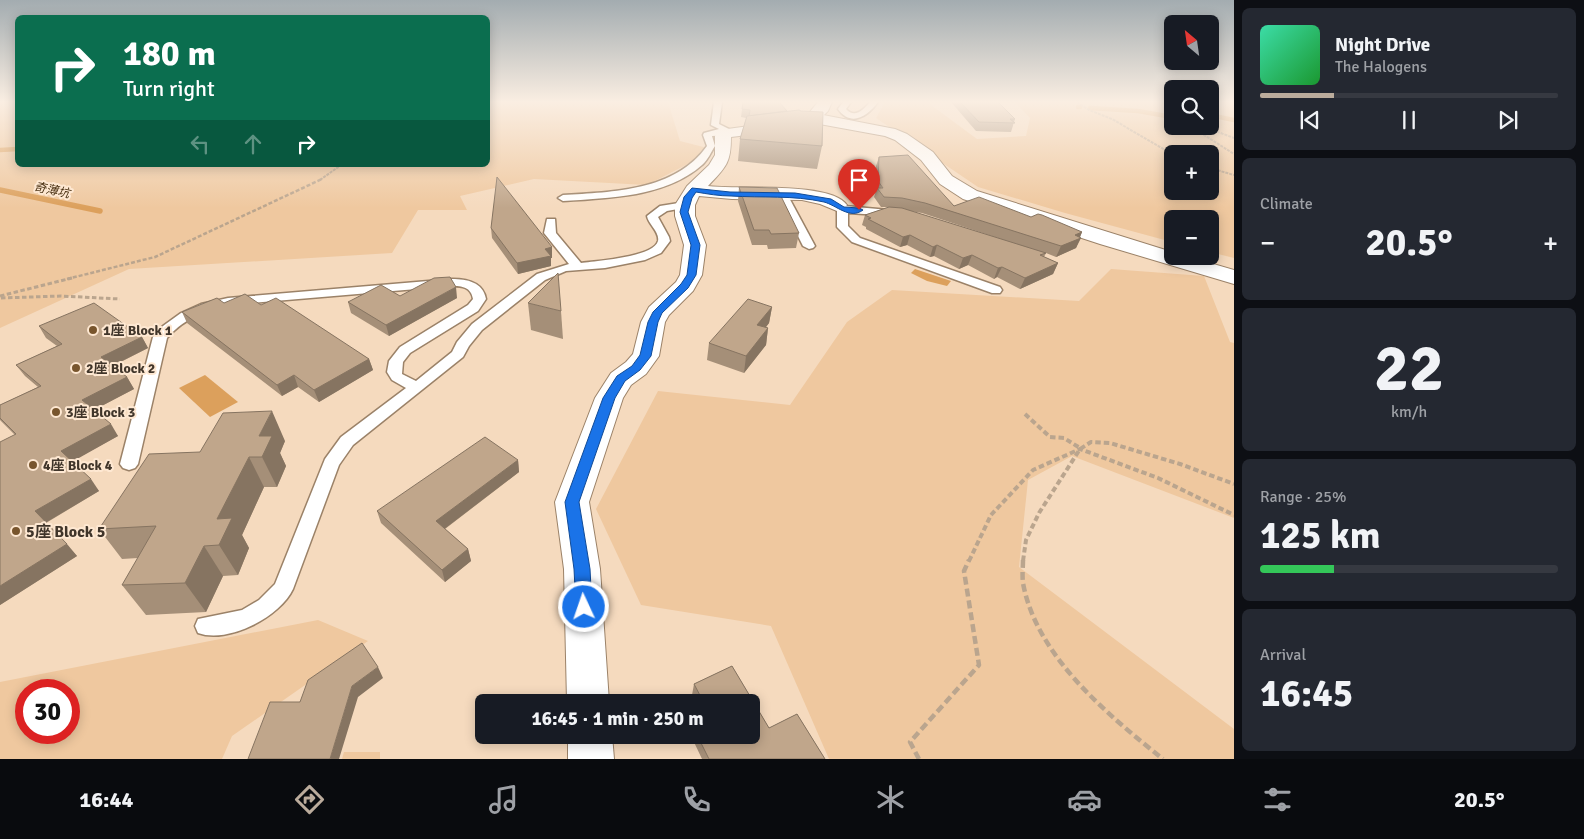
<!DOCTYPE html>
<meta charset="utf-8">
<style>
body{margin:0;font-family:Signika,"Noto Sans TC",sans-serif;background:#242831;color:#f1f3f6;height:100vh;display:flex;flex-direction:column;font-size:19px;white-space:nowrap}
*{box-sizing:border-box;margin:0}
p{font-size:16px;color:#9ea1a6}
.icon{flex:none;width:28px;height:28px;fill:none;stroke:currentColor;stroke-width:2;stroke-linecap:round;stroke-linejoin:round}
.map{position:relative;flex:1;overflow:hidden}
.drawer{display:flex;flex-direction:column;gap:8px;padding:8px;background:#0d0f14;width:350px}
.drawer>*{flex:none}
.banner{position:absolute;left:15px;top:15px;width:475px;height:152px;border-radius:8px;box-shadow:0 2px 12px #0003;background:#0b6e4f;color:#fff;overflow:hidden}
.needle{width:32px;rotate:331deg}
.buttons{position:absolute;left:1164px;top:15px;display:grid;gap:10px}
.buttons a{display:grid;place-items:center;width:55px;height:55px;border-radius:8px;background:#171b24;box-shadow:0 2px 12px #0003;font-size:25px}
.speed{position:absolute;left:15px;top:679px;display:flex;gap:10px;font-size:25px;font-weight:700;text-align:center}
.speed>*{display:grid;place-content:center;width:65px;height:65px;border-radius:50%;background:#171b24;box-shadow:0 2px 12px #0003;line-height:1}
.speed .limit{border:8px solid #d22;background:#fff;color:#111}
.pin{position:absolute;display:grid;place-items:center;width:42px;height:42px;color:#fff;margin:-51px -21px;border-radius:50% 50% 50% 0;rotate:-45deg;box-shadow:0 0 5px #0007}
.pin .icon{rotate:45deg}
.me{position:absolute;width:55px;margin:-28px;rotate:357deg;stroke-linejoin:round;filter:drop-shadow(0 0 4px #0008)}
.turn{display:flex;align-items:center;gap:18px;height:105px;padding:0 25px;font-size:22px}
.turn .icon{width:65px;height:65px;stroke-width:2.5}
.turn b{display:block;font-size:35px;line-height:42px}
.lanes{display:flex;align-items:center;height:48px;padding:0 25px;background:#0003;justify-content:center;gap:25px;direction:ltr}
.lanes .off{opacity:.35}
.big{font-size:38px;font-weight:700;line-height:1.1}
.drawer .widget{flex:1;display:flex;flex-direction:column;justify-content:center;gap:8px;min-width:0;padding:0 18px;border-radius:8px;background:#242831}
.drawer .dial{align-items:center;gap:0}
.dial b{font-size:65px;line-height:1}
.song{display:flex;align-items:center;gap:15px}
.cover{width:60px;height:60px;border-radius:8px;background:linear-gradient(135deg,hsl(160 70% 55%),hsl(130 70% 35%))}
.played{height:5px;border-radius:2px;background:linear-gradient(90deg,#bbac9c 25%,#363941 25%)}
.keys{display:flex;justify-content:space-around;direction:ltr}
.heat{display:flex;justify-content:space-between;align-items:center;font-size:28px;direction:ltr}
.charge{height:8px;border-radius:4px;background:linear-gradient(90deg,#34c759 25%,#363941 0)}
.trip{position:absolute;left:475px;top:694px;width:285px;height:50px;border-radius:8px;background:#171b24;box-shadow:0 2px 12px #0003;font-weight:700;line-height:50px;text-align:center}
.tabs{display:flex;height:80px;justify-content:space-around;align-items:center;background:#090b0e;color:#9ea1a6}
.tabs .icon{width:35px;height:35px}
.tabs .selected{color:#bbac9c}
.tabs b{font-size:22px;color:#f1f3f6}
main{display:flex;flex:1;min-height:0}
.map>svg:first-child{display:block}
.green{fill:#efc89f;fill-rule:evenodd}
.water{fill:#dca05c}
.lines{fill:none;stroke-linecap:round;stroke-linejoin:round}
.stream-far1{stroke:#dca05c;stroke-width:4.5}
.stream{stroke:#dca05c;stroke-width:5.5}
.service-casing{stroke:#9b8268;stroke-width:3}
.minor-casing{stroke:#9b8268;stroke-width:2}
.tertiary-casing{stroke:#9b8268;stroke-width:2}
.path-far4{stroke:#baa58e;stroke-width:2;stroke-dasharray:3 1;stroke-linecap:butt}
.path-far3{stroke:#baa58e;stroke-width:2.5;stroke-dasharray:4 2;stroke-linecap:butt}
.path-far2{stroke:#baa58e;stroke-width:3;stroke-dasharray:4.5 2.5;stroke-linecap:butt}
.path-far1{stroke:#baa58e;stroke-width:4;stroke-dasharray:5.5 3;stroke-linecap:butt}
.path{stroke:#baa58e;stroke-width:4.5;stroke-dasharray:8 4;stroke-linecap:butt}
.service{fill:#fff;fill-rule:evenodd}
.minor{fill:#fff;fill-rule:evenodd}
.tertiary{fill:#fff;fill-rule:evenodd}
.wall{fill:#a58f78;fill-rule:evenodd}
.shaded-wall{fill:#867461}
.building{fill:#c0a68b;stroke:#867461}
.route{fill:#1a73e8;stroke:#114b97}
.poi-dot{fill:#78552d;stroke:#fee8d2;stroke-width:2}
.labels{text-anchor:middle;stroke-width:4;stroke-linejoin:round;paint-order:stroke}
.far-water-label{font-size:12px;font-style:italic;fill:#482f11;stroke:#fee8d2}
.poi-label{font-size:14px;font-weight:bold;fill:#40352a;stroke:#fee8d2;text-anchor:start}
.near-poi-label{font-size:16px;font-weight:bold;fill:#40352a;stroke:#fee8d2;text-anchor:start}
</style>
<main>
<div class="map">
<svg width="1234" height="759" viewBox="0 0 1234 759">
<rect width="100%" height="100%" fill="#f5dabe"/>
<g class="green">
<path d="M0 102H17L18 165H488V102H668L680 141 715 150 647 185 534 179 460 196 467 210H418L392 253 129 269 0 328Z"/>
<path d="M885 102H927L977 139 1026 136 1030 118 1015 102H1172V126H1210V102H1234V258L1210 252V219H1172V242L1065 213 978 187 876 118ZM1172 154H1210V191H1172Z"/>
<path d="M1111 269 1204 276 1230 342 1234 343V518L1072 456 1028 480 1019 567 1234 729V759H829L771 626 641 605 596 509 658 391 790 405 847 322 892 290 1079 301Z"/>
<path d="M318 620 368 641 232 736 222 759H0V682ZM26 690H69V732H26Z"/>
<path d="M344 752H380V759H342Z"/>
</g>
<g class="water">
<path d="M915 269 951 281 947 286 927 281 911 273Z"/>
<path d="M205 375 238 402 210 417 179 388Z"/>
</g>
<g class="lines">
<g class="stream-far1">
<path d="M1163 102 1172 104"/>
<path d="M1078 107H1080"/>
<path d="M1090 108 1138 111 1172 117"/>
<path d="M1210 115 1234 120"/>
<path d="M0 150 18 149"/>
</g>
<path class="stream" d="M0 190 100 211"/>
<g class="service-casing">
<g id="service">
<path d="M714 102H722L719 124 735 132 731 135 712 136 715 146C711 152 708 160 702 165 666 197 609 198 563 201L558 198 563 195C613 192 675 191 707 146L703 135 704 133 719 129 711 125Z"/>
<path d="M843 102H851L846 109C855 119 864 109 870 102H878C867 117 851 127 838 109Z"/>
<path d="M782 191 787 194 815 246 813 248 809 249 803 246 777 194Z"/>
<path d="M685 202 690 205 689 207 667 211 658 217 669 237 670 241 661 253 645 260 605 268 566 271 545 280 482 330 469 346 463 357 353 445 339 465 293 589C280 617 228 644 198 633L195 626 198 619 242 610 259 600 275 584 325 459 341 437 406 388 392 380 387 372 389 361 400 347 468 305 473 299C471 287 462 286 452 286L239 304C211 308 186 316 167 338L138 464 135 468 129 470 123 468 120 464 153 337 163 326 181 313 201 304 228 298 452 279C467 279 483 282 486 299L478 311 410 353 403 362 402 374 416 381 452 352 457 342 472 324 537 274 569 264 544 233 547 219H555L556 233 581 263C596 261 654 257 658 241 660 232 648 224 647 216L660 206Z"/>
<path d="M837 202 845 206 900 211 901 213 900 215 896 216 848 213V226L860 238 1000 287 1002 290 1000 293H992L852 242 837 227V210L832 205Z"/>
</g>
</g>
<g class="minor-casing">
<g id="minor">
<path d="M813 113 895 129 907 134 933 152 952 176 977 191 1172 252V256H1186L1234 270V284L1100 244 963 199 940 184 921 160 895 140 885 136 814 123 795 129 731 137C731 163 726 167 708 186 738 190 830 181 847 205L844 209 837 211 820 204 802 200 732 199 699 196 695 205V216L706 245 702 275 693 291 669 315 665 322 659 356 646 374 631 385 623 398 589 502 600 569 609 702H567L564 569 555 502 595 398 611 373 626 362 633 354 641 322 649 307 676 282 680 275 684 245 675 216V205L687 186 709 165 715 155V136L720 130 793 120Z"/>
<path d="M568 735H612L614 759H568Z"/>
</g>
</g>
<g class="tertiary-casing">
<path id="tertiary" d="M818 102H832L828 111 818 121H808L805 118Z"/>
</g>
<g class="path-far4">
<path d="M1077 102 1089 110 1112 119 1172 154"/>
<path d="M1190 126 1234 154"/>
<path d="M1202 126 1234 138"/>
<path d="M1210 168 1234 175"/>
<path d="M320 180 341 165"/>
</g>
<path class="path-far3" d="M67 279 155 257 322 179"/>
<g class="path-far2">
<path d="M0 296 72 278"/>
<path d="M1 298 61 296 120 299"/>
</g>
<g class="path-far1">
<path d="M1025 414 1050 437 1064 438 1080 448"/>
<path d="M969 561 991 515 1033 470 1080 449 1158 478 1234 515"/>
<path d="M1023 561 1026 540 1039 513 1080 449 1091 442 1110 443 1180 464 1234 484"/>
</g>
<g class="path">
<path d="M1023 560C1023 567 1022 575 1023 583 1036 656 1108 715 1163 759"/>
<path d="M919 759 910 742 979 665 964 571 969 560"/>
</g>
<use href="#service" class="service"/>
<use href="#minor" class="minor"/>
<use href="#tertiary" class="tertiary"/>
</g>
<g class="wall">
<path d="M743 102 787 111 822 146 817 169 738 161 740 139 746 118 741 117Z"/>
<path d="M951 102H998L1015 119 1011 132 976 131Z"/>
<path d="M879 157 954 206 1031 217 1082 232 1076 248 1056 257 1046 253 1044 257 1058 263 1053 274 1020 289 997 277 994 279 968 265 959 269 934 256 930 257 907 245 900 247 866 229V227L862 225 865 215 889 207H881L874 197 876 191V166ZM910 211 922 213 998 238Z"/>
<path d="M739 187 799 233 796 248 768 249 767 245H752L738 201Z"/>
<path d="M491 228 552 247V258H551V266L518 274 492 238Z"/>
<path d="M400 296 457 298 389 336 351 313 348 302Z"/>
<path d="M224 303 261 305 369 359 373 370 319 402 298 387 282 396 187 323 182 312Z"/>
<path d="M528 303 561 311 563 339 531 330Z"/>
<path d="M772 307 769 323 766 327 768 328 766 345 744 373 707 360 709 343Z"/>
<path d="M39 326 142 337 148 348 113 366 127 377 134 389 94 410 118 436 72 461 99 491 46 523 77 556 0 605 15 435 0 420V405L38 387 25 376 16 365 57 346 46 338Z"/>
<path d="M285 441 280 453 286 466 277 487H264L242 535 249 548 238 575 223 576 206 612 146 615 122 585 138 558 122 559 99 529 200 452Z"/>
<path d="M518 460 519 472 445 529 468 549 471 561 445 582 381 523 377 511Z"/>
<path d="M732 666 769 728 797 714 825 759H702L693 740V735H751V702H696L692 695 694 684Z"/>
</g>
<g class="shaded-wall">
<path d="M1082 232 1079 239 1081 238 1076 248 1056 257 1061 246 1075 235Z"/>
<path d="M910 235 907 245 900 247 903 237Z"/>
<path d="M937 245 934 256 930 257 933 247Z"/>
<path d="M552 247V258H551V266L518 274 517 263 545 249Z"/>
<path d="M972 255 968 265 959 269 963 258Z"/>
<path d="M1058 263 1053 274 1020 289 1025 278Z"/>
<path d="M1002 267 997 277 994 279 998 268Z"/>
<path d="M456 287 457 298 389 336 386 325Z"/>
<path d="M772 307 769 323 755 341 757 325Z"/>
<path d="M768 328 766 345 744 373 746 356Z"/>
<path d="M142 337 148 348 108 368 101 357Z"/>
<path d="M369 359 373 370 319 402 314 390Z"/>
<path d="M294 375 298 387 282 396 277 385Z"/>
<path d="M127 377 134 389 90 412 82 400Z"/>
<path d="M272 411 285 441 280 453 286 466 277 487 262 457 259 436Z"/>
<path d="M111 424 118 436 70 463 61 451Z"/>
<path d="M249 457 264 487 242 535 249 548 238 575 219 545 217 519Z"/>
<path d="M518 460 519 472 439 533 436 521Z"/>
<path d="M91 479 99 491 45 523 35 511Z"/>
<path d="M67 544 77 556 0 605V586Z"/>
<path d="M204 546 223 576 206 612 185 583Z"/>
<path d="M468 549 471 561 445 582 442 570Z"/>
<path d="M378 667 383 678 358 697 339 759H330L352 686Z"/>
</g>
<g class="building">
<path d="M743 102H779L787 111 749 116 750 110 742 109Z"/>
<path d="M960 102H998L1015 119H1010L1015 123 979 122Z"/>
<path d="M799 110 801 111 823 112 822 146 740 139 747 116Z"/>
<path d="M908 155 954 206 979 197 1031 217 1038 214 1042 215 1082 232 1075 235 1081 238 1061 246 925 203 902 198 884 197 877 188H883L878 181 879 157Z"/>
<path d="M497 177 552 247 545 249 551 256 517 263 491 228Z"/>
<path d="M739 187 777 188 799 233 771 234 769 230H754Z"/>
<path d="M889 207 902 208 1046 253 1040 255 1058 263 1025 278 1002 267 998 268 972 255 963 258 937 245 933 247 910 235 903 237 868 219 871 218 865 215Z"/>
<path d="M558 273 561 311 528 303Z"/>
<path d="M450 277 456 287 386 325 348 302 381 285 400 296 434 278Z"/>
<path d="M245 294 261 305 276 298 369 359 314 390 294 375 277 385 182 312 217 298 224 303Z"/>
<path d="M748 299 772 307 757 325 768 328 746 356 709 343Z"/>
<path d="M94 303 142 337 101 357 127 377 82 400 111 424 61 451 91 479 35 511 67 544 0 586V442L16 434 0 418V405L41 386 16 365 62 344 39 326Z"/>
<path d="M272 411 259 436H272L262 457H249L217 519 232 518 219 545 204 546 185 583 122 585 156 526 99 529 149 454 200 452 223 413Z"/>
<path d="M485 437 518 460 436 521 468 549 442 570 377 511Z"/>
<path d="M362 643 378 667 352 686 330 759H248L270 702H300L308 680Z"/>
<path d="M732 666 769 728 797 714 825 759H709L697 735H751V702H702L703 701 694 684Z"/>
</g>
<linearGradient id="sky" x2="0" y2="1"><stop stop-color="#a3acb0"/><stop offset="0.49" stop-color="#faeee2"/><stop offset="1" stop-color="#faeee2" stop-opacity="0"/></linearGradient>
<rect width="1234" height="208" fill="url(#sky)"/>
<path class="route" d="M692 188 730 192 795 193 831 199 844 207 859 208 863 210C850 220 836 205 824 202 793 195 762 198 731 196 719 196 708 194 696 192L692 198 688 212 700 245 696 275 688 288 662 313 658 322 651 356 640 370 625 381 615 398 579 502 590 569 592 607 589 612 584 615 578 612 576 607 574 569 565 502 603 398 617 376 632 366 640 355 648 322 653 312 681 284 687 275 691 245 680 212 684 197Z"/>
<g class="poi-dot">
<circle cx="93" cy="330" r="5"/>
<circle cx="76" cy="368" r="5"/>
<circle cx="56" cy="412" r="5"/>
<circle cx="33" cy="465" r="5"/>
<circle cx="16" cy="531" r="5"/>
</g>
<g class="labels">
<g class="far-water-label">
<text transform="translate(52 190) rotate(12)" y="4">奇薄坑</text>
</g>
<g class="poi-label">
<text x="103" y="335">1座 Block 1</text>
<text x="86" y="373">2座 Block 2</text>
<text x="66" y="417">3座 Block 3</text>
<text x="43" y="470">4座 Block 4</text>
</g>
<g class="near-poi-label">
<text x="26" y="537">5座 Block 5</text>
</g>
</g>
</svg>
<div class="buttons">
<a><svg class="needle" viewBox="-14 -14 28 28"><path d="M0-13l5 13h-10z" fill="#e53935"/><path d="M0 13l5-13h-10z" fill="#9ea1a6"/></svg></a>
<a><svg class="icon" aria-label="search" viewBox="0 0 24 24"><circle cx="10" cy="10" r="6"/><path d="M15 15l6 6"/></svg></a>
<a>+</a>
<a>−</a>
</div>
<div class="speed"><div class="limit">30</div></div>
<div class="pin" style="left:859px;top:210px;background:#d93025"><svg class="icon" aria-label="arrive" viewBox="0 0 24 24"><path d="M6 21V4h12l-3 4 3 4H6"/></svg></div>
<svg class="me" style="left:584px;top:607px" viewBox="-20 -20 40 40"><circle r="17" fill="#1a73e8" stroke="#fff" stroke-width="3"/><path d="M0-11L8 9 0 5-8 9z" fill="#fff"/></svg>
<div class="trip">16:45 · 1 min · 250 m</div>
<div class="banner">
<div class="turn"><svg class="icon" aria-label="right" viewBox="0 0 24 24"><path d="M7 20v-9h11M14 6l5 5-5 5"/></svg><div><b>180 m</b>Turn right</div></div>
<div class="lanes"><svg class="icon off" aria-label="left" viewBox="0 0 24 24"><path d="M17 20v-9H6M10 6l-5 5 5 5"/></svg><svg class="icon off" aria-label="ahead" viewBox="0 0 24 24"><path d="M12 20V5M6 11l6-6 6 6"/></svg><svg class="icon" aria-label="right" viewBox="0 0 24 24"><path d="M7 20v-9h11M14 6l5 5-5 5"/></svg></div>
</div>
</div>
<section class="drawer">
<div class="widget">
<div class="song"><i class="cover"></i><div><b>Night Drive</b><p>The Halogens</p></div></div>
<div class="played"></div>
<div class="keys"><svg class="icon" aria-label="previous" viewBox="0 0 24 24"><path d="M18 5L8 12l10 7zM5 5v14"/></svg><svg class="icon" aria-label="pause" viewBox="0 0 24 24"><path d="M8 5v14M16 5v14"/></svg><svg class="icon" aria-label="next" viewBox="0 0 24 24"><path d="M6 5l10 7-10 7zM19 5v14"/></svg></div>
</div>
<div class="widget"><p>Climate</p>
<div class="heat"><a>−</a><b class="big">20.5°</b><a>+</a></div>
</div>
<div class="widget dial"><b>22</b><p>km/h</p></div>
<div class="widget"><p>Range · 25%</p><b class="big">125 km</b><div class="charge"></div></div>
<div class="widget"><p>Arrival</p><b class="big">16:45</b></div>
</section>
</main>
<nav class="tabs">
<b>16:44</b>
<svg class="icon selected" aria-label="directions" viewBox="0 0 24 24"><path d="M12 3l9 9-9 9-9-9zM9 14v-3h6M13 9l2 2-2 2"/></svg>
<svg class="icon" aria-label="music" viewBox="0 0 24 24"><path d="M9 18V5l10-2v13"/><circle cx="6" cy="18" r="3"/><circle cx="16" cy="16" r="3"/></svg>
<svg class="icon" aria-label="phone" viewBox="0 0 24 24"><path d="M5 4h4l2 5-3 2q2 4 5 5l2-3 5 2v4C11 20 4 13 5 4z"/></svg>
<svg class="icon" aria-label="climate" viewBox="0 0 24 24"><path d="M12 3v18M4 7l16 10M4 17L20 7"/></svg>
<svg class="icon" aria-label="car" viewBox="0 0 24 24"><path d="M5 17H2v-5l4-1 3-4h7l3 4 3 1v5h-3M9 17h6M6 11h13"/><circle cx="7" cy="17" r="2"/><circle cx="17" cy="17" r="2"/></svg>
<svg class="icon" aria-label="filters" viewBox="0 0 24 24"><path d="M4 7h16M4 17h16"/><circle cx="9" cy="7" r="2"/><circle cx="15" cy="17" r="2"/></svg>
<b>20.5°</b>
</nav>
